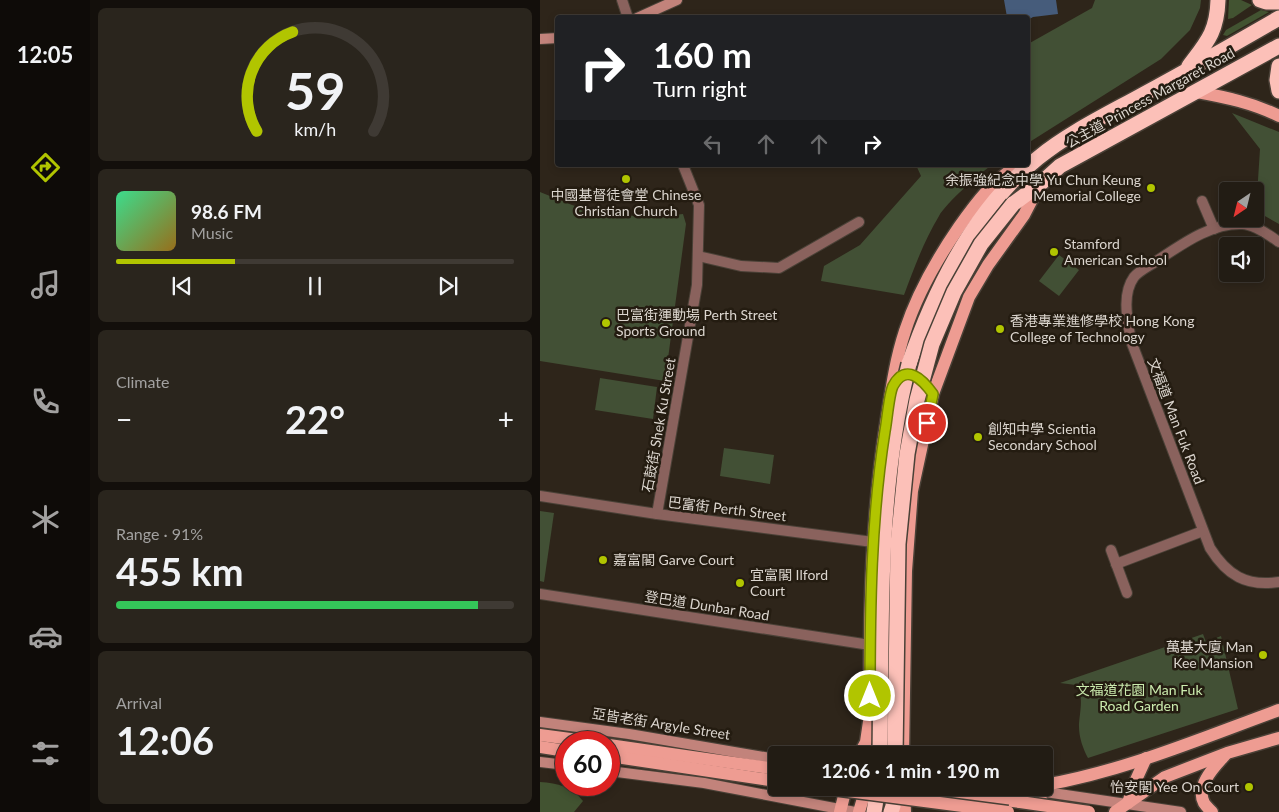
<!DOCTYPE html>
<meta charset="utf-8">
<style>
body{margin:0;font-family:Lato,"Noto Sans TC",sans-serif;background:#2a251d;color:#f1f3f6;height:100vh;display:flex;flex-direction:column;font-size:19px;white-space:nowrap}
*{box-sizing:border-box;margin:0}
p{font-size:16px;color:#a2a1a0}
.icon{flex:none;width:28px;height:28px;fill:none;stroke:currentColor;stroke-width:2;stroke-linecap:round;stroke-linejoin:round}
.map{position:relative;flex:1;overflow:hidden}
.details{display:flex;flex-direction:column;gap:8px;padding:8px;background:#130f0b;width:450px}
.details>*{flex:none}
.top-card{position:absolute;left:15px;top:15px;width:475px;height:152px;border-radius:5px;box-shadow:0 2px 8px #0003,0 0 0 1px #3f3a34;background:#202124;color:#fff;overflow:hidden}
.needle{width:32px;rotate:215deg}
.tools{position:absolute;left:679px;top:182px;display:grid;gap:10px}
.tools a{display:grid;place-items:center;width:45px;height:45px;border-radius:5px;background:#221c14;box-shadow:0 2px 8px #0003,0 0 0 1px #3f3a34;font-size:25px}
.speed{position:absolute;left:15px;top:731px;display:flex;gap:10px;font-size:25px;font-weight:700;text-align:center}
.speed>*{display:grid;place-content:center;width:65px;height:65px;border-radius:50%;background:#221c14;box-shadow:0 2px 8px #0003,0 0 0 1px #3f3a34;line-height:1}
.speed .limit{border:8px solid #d22;background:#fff;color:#111}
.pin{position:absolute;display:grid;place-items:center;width:42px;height:42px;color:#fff;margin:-21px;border:2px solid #fff;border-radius:50%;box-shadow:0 1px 5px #0007}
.me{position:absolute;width:55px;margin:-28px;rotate:0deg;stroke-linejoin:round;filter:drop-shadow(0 0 4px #0008)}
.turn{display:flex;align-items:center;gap:18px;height:105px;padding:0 15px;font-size:22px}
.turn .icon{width:65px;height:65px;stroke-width:2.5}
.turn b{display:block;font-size:35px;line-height:42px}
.lanes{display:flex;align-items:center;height:48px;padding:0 15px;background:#0003;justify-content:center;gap:25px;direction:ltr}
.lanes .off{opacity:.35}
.big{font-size:38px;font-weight:700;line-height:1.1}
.details .tile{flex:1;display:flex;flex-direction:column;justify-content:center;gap:8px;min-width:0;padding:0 18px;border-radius:8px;background:#2a251d}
.details .dial{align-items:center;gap:0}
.dial svg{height:130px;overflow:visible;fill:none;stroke:#3f3a34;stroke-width:7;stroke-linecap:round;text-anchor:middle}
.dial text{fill:#f1f3f6;stroke:none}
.song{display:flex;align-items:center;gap:15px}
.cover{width:60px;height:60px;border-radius:8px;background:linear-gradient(135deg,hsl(150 70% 55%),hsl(40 70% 35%))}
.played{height:5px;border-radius:2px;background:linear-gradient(90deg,#b1c500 30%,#3f3a34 30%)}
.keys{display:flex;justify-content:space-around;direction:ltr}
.heat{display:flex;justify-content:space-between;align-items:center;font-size:28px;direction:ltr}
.charge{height:8px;border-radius:4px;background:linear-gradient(90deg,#34c759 91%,#3f3a34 0)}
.trip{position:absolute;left:228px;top:746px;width:285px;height:50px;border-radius:5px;background:#221c14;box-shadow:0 2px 8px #0003,0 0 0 1px #3f3a34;font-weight:700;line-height:50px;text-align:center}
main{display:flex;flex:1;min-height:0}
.menu{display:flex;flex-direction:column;width:90px;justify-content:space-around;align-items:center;background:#0e0b08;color:#a2a1a0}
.menu .icon{width:35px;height:35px}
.menu .active{color:#b1c500}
.menu b{font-size:22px;color:#f1f3f6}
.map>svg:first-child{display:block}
.green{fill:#425035}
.forest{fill:#425331}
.water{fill:#465c7b}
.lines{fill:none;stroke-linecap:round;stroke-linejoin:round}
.street-casing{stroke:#4a4137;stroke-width:12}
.secondary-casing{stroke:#4a4137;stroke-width:12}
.primary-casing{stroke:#4a4137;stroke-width:15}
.highway-casing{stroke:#4a4137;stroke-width:18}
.street{stroke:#8a625d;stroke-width:10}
.secondary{stroke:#c2837b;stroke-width:10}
.primary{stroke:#ee9c92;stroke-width:12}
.highway{stroke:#fcc0b8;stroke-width:15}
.primary-bridge-casing{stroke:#4a4137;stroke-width:15;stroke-linecap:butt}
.highway-bridge-casing{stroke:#4a4137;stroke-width:18;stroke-linecap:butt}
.primary-bridge{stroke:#ee9c92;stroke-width:12}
.highway-bridge{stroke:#fcc0b8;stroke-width:15}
.route-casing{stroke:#738000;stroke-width:12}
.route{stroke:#b1c500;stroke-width:9}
.poi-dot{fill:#b1c500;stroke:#241c11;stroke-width:2}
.labels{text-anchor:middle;stroke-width:5;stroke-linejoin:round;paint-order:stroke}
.street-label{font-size:14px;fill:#dbd5ce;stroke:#241c11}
.poi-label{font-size:14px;fill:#dbd5ce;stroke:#241c11;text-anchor:start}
.park-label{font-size:14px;fill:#cbebae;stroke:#241c11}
</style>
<main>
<nav class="menu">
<b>12:05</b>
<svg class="icon active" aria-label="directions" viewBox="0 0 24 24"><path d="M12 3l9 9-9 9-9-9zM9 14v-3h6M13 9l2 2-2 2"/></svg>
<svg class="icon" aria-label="music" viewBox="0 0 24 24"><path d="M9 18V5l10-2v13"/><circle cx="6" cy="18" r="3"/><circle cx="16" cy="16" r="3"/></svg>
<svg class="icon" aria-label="phone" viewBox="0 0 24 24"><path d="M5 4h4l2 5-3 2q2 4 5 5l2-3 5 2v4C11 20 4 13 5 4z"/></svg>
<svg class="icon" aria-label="climate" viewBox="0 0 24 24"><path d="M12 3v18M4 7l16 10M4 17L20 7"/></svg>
<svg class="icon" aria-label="car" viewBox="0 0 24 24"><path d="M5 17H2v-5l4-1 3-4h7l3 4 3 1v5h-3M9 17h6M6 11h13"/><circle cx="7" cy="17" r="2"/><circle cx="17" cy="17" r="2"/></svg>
<svg class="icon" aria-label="filters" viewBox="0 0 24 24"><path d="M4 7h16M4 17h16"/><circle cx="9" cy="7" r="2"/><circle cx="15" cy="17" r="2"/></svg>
</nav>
<section class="details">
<div class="tile dial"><svg viewBox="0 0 100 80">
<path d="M14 69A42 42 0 1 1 86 69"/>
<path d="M14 69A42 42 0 0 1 36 8" stroke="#b1c500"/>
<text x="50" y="56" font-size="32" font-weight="700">59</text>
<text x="50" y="72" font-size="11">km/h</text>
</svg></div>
<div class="tile">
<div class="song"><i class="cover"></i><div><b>98.6 FM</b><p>Music</p></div></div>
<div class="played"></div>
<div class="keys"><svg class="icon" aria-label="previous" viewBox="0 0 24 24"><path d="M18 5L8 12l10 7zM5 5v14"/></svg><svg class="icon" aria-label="pause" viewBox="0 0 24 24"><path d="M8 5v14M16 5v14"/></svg><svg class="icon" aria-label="next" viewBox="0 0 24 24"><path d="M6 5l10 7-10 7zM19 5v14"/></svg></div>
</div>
<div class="tile"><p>Climate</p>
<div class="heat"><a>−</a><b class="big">22°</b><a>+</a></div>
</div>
<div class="tile"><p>Range · 91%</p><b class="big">455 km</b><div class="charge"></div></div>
<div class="tile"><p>Arrival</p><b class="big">12:06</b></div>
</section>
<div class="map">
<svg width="739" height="812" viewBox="0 0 739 812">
<rect width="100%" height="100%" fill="#2e251a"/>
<g class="green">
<path d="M555 0H661L660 8 650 30 621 59 488 143V44L552 8Z"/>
<path d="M692 113 739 132V224L716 211 720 149Z"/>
<path d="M376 165H452C440 173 406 203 399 216 384 241 374 268 364 295L281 281 284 266 320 245 381 176Z"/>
<path d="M0 192C11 196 21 201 32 205 69 217 105 218 143 214L146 224 125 381 0 361Z"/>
<path d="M519 255 539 270 519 296 499 281Z"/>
<path d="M60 378 117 387 113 419 55 410Z"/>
<path d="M184 448 234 455 230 484 180 476Z"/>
<path d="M0 511 14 513 4 582 0 581Z"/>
<path d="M663 634 666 642 681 636 698 709 548 758C543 749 539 737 539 727 539 714 545 696 536 685L520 683Z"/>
</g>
<g class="forest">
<path d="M689 0H701L712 5 693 18 688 19Z"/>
<path d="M721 10 729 12 687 36 683 35 686 30Z"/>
<path d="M0 782C18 783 32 787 43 801L34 812H0Z"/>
</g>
<path class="water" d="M464 0H516L518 14 493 17 488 20V18L467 17Z"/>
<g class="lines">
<g class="street-casing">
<g id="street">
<path d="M82 0 88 18"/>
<path d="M662 201 674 229"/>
<path d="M739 242C729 235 714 224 702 224 670 223 641 245 615 262 609 266 599 271 594 277 581 295 588 322 591 341L670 548C687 575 706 587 739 582"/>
<path d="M158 256 201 266 239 268 319 222"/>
<path d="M0 496 117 514 333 542 340 544"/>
<path d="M117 514 157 285 159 205 143 165"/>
<path d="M571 550 587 593"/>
<path d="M576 564 663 531"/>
<path d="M0 594 330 645"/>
</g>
</g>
<g class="secondary-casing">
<g id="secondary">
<path d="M97 18 137 0"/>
<path d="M0 39 18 38"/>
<path d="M0 722 89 734 236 759"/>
<path d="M0 762 26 765"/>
<path d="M69 771 164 783 315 812"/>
<path d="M485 789 641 812"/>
</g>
</g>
<g class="primary-casing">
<g id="primary">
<path d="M657 92C685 97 713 103 739 116"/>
<path d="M0 735 53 742"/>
<path d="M69 745 236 769"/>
<path d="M0 747 26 751"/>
<path d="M319 755 326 742 330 715C329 617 331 520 346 424 351 392 355 361 365 331 377 294 397 259 419 227 436 203 453 180 479 165"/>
<path d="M363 755 366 571 372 491 393 394 429 297 448 265 484 215 500 184"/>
<path d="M69 756 236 781"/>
<path d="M504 785C585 771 662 738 739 710"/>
<path d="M364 788 365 812"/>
<path d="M370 788 480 802"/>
<path d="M484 788 502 801V812"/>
<path d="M588 803 595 782 606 758"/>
<path d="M300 812 306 788"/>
<path d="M319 812 326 788"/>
<path d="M575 812 625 777 687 753 739 738"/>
<path d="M672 812C669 809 666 806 664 803 655 786 675 766 685 755"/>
</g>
</g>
<g class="highway-casing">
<g id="highway">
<path d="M720 0 726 2H739"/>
<path d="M649 66C667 42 677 32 678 0"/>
<path d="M739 66 737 80 739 91"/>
<path d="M473 204 500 184 520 166 739 46"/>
<path d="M369 364C395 288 434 209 498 158 530 132 568 114 604 94 650 69 694 44 739 18"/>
<path d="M334 812 338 788"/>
<path d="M351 812 353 806 354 788"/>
</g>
</g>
<use href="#street" class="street"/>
<use href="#secondary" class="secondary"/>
<use href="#primary" class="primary"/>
<use href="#highway" class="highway"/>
<g class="primary-bridge-casing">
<g id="primary-bridge">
<path d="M285 788 468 812"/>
<path d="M480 802 549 812"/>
</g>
</g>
<g class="highway-bridge-casing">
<g id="highway-bridge">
<path d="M340 755C342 624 336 492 369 364"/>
<path d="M355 755 358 544 367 454 377 400 392 344 414 292 441 244 473 204"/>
</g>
</g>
<use href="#primary-bridge" class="primary-bridge"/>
<use href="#highway-bridge" class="highway-bridge"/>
</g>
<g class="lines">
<g class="route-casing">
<path id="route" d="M330 696C330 608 331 519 345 431 347 421 349 394 353 386 366 362 383 380 393 394L387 423"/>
</g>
<use href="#route" class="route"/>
</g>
<g class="poi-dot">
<circle cx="86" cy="179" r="5"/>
<circle cx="611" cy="188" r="5"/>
<circle cx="514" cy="252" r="5"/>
<circle cx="66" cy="323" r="5"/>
<circle cx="460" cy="329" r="5"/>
<circle cx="438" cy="437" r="5"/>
<circle cx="63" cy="560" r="5"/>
<circle cx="200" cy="583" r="5"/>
<circle cx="723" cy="655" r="5"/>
<circle cx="709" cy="787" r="5"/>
</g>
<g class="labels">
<g class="street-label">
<text transform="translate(610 98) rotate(-29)" y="5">公主道 Princess Margaret Road</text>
<text transform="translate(636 421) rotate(69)" y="5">文福道 Man Fuk Road</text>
<text transform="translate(119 425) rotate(-80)" y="5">石鼓街 Shek Ku Street</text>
<text transform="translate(187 509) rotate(7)" y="5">巴富街 Perth Street</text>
<text transform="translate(167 606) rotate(9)" y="5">登巴道 Dunbar Road</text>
<text transform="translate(121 724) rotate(9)" y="5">亞皆老街 Argyle Street</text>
</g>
<g class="poi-label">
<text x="601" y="185" text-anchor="end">余振強紀念中學 Yu Chun Keung<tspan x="601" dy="16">Memorial College</tspan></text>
<text x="86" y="200" text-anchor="middle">中國基督徒會堂 Chinese<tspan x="86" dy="16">Christian Church</tspan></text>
<text x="524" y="249">Stamford<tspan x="524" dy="16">American School</tspan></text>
<text x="76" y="320">巴富街運動場 Perth Street<tspan x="76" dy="16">Sports Ground</tspan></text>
<text x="470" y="326">香港專業進修學校 Hong Kong<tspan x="470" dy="16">College of Technology</tspan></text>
<text x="448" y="434">創知中學 Scientia<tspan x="448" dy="16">Secondary School</tspan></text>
<text x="73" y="565">嘉富閣 Garve Court</text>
<text x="210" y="580">宜富閣 Ilford<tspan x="210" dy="16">Court</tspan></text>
<text x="713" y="652" text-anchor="end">萬基大廈 Man<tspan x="713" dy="16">Kee Mansion</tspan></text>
<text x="699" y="792" text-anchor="end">怡安閣 Yee On Court</text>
</g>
<g class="park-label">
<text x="599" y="695">文福道花園 Man Fuk<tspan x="599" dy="16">Road Garden</tspan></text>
</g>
</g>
</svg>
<div class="tools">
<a><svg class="needle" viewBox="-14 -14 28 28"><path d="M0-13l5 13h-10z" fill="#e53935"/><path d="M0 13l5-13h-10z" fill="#a2a1a0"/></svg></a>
<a><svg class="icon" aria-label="sound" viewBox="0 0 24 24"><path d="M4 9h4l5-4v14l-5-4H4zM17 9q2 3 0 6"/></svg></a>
</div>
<div class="speed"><div class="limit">60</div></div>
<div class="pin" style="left:387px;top:423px;background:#d93025"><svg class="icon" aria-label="arrive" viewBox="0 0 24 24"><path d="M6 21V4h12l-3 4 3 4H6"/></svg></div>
<svg class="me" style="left:330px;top:696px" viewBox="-20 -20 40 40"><circle r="17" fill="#b1c500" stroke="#fff" stroke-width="3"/><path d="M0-11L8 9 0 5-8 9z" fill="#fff"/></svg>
<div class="trip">12:06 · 1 min · 190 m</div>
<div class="top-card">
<div class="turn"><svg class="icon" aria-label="right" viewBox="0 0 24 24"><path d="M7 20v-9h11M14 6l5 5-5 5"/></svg><div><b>160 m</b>Turn right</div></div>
<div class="lanes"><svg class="icon off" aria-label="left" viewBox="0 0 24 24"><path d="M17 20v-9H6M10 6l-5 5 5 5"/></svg><svg class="icon off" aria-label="ahead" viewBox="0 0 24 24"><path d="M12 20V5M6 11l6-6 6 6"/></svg><svg class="icon off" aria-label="ahead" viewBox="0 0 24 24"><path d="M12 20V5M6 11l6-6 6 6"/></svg><svg class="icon" aria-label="right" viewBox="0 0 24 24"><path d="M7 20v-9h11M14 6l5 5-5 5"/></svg></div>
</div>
</div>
</main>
